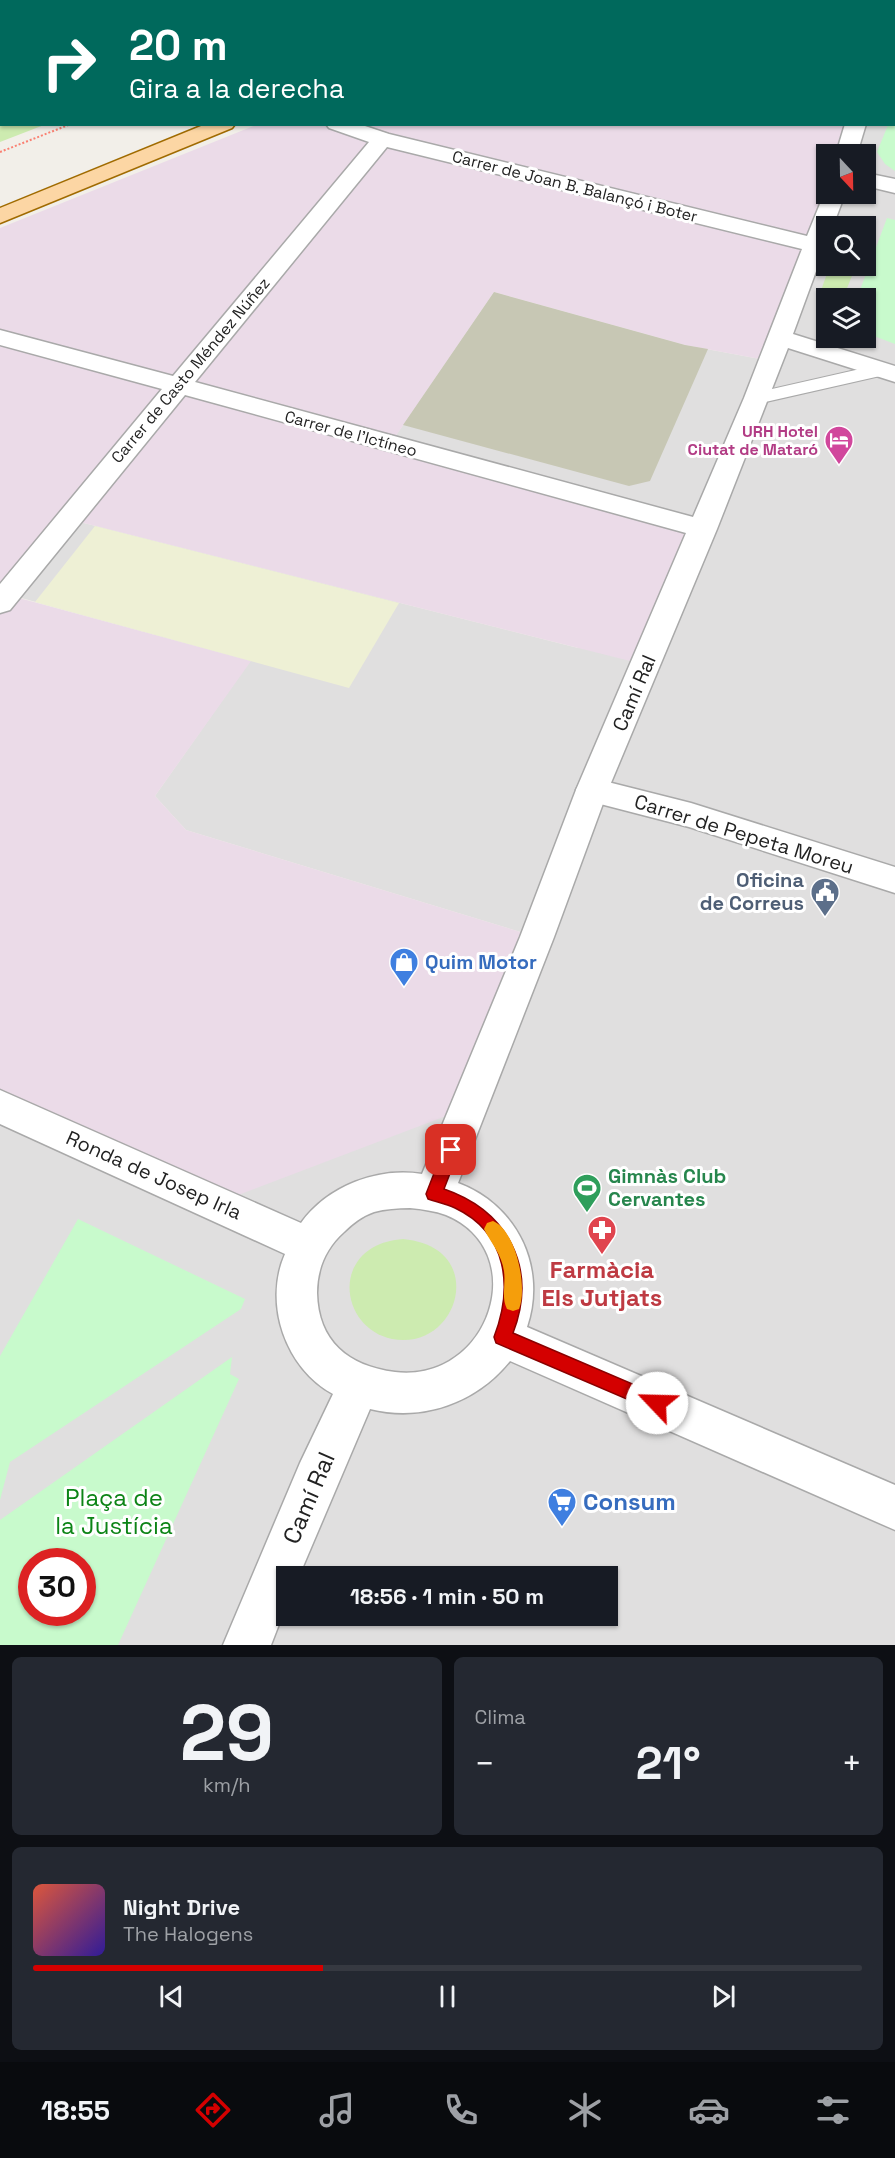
<!DOCTYPE html>
<html lang="es">
<meta charset="utf-8">
<style>
body{margin:0;font-family:"Space Grotesk",sans-serif;background:#242831;color:#f1f3f6;height:100vh;display:flex;flex-direction:column;font-size:22px;white-space:nowrap}
*{box-sizing:border-box;margin:0}
p{font-size:20px;color:#9ea1a6}
.icon{flex:none;width:33px;height:33px;fill:none;stroke:currentColor;stroke-width:2;stroke-linecap:round;stroke-linejoin:round}
.map{position:relative;height:1645px;overflow:hidden}
.side{display:flex;flex-direction:column;gap:12px;padding:12px;background:#0d0f14;flex:1}
.side>*{flex:none}
.top-card{position:absolute;left:0px;top:0px;width:896px;height:126px;box-shadow:0 2px 4px #0004;background:#00695c;color:#fff;overflow:hidden}
.needle{width:39px;rotate:158deg}
.fabs{position:absolute;left:816px;top:144px;display:grid;gap:12px}
.fabs a{display:grid;place-items:center;width:60px;height:60px;border-radius:0px;background:#171b24;box-shadow:0 2px 4px #0004;font-size:30px}
.speed{position:absolute;left:18px;top:1548px;display:flex;gap:12px;font-size:30px;font-weight:700;text-align:center}
.speed>*{display:grid;place-content:center;width:78px;height:78px;border-radius:50%;background:#171b24;box-shadow:0 2px 4px #0004;line-height:1}
.speed .limit{border:9px solid #d22;background:#fff;color:#111}
.pin{position:absolute;display:grid;place-items:center;width:51px;height:51px;color:#fff;margin:-26px;border-radius:12px;box-shadow:0 3px 9px #0006}
.me{position:absolute;width:66px;margin:-33px;rotate:294deg;stroke-linejoin:round;filter:drop-shadow(0 0 4px #0008)}
.turn{display:flex;align-items:center;gap:21px;height:126px;padding:0 30px;font-size:27px}
.turn .icon{width:78px;height:78px;stroke-width:2.5}
.turn b{display:block;font-size:42px;line-height:51px}
.big{font-size:45px;font-weight:600;line-height:1.1}
.side .widget{flex:1;display:flex;flex-direction:column;justify-content:center;gap:9px;min-width:0;padding:0 21px;border-radius:9px;background:#242831}
.side .dial{align-items:center;gap:0}
.dial b{font-size:78px;line-height:1}
.song{display:flex;align-items:center;gap:18px}
.cover{width:72px;height:72px;border-radius:9px;background:linear-gradient(135deg,hsl(10 70% 55%),hsl(250 70% 35%))}
.played{height:6px;border-radius:3px;background:linear-gradient(90deg,#d40000 35%,#363941 35%)}
.keys{display:flex;justify-content:space-around;direction:ltr}
.heat{display:flex;justify-content:space-between;align-items:center;font-size:33px;direction:ltr}
.side .tiles{flex:1;display:grid;gap:12px;grid-template-columns:1fr 1fr}
.widget:last-child{grid-column:span 2}
.trip{position:absolute;left:276px;top:1566px;width:342px;height:60px;border-radius:0px;background:#171b24;box-shadow:0 2px 4px #0004;font-weight:600;line-height:60px;text-align:center}
.dock{display:flex;height:96px;justify-content:space-around;align-items:center;background:#090b0e;color:#9ea1a6}
.dock .icon{width:42px;height:42px}
.dock .active{color:#d40000}
.dock b{font-size:27px;color:#f1f3f6}
.map>svg:first-child{display:block}
.residential{fill:#e0dfdf;fill-rule:evenodd}
.industrial{fill:#ebdbe8}
.construction{fill:#c7c7b4}
.farmland{fill:#eef0d5}
.grass{fill:#cdebb0}
.park{fill:#c8facc;fill-rule:evenodd}
.lines{fill:none;stroke-linecap:round;stroke-linejoin:round}
.service-casing{stroke:#a9a9a9;stroke-width:2}
.pedestrian-casing{stroke:#a9a9a9;stroke-width:3}
.minor-casing{stroke:#a9a9a9;stroke-width:3}
.primary-casing{stroke:#a06b00;stroke-width:3}
.path{stroke:#fa8072;stroke-width:2;stroke-dasharray:2 2;stroke-linecap:butt}
.service{fill:#fff;fill-rule:evenodd}
.pedestrian{fill:#fff;fill-rule:evenodd}
.minor{fill:#fff;fill-rule:evenodd}
.primary{fill:#fcd6a4;fill-rule:evenodd}
.route{fill:#d40000;stroke:#8a0000;stroke-width:1.5}
.slow{fill:#f59e0b}
.labels{text-anchor:middle;stroke-width:6;stroke-linejoin:round;paint-order:stroke}
.far-street-label{font-size:16px;fill:#222;stroke:#fff}
.far-hotel-label{font-size:16px;font-weight:bold;fill:#b23c85;stroke:#fff;text-anchor:end}
.street-label{font-size:20px;fill:#222;stroke:#fff}
.service-label{font-size:20px;font-weight:bold;fill:#4e5e75;stroke:#fff;text-anchor:end}
.shop-label{font-size:20px;font-weight:bold;fill:#366cbe;stroke:#fff;text-anchor:start}
.leisure-label{font-size:20px;font-weight:bold;fill:#27864d;stroke:#fff;text-anchor:start}
.near-health-label{font-size:24px;font-weight:bold;fill:#be3a42;stroke:#fff}
.near-park-label{font-size:24px;fill:#0c8416;stroke:#fff}
.near-street-label{font-size:24px;fill:#222;stroke:#fff}
.near-shop-label{font-size:24px;font-weight:bold;fill:#366cbe;stroke:#fff;text-anchor:start}
</style>
<div class="map">
<svg width="895" height="1645" viewBox="0 0 895 1645">
<rect width="100%" height="100%" fill="#f2efe9"/>
<path class="residential" d="M895 0V1645H0V1106L537 937 186 830 155 796 250 661 7 594 68 519 578 648 390 444 494 292 685 345 771 361 834 194H866V154H847L856 125 894 124ZM826 226H866V266H826ZM826 298H866V338H826ZM32 1562H82V1612H32ZM286 1576H608V1616H286Z"/>
<g class="industrial">
<path d="M563 0H895L559 2Z"/>
<path d="M256 125H856L847 154H826V194H834L771 361 685 345 494 292 391 443 703 529 646 665 68 519 8 595 251 661 155 796 186 830 537 937 467 1108 217 1203 0 1106V228Z"/>
</g>
<path class="construction" d="M494 292 685 345 708 349 650 481 629 486 403 425Z"/>
<path class="farmland" d="M95 526 399 603 349 688 35 602Z"/>
<g class="grass">
<path d="M0 70 2 124 44 125 0 142Z"/>
<path d="M830 266H856L843 298H826V330C811 308 822 288 830 266Z"/>
<path d="M403 1239C490 1247 459 1352 392 1339 348 1330 333 1272 372 1248 382 1242 392 1240 403 1239Z"/>
</g>
<g class="park">
<path d="M895 104V171L885 164 877 152 888 125 894 124Z"/>
<path d="M887 218 895 220V344L866 333V298H857Z"/>
<path d="M78 1219 245 1299 241 1309 10 1462 0 1500V1356Z"/>
<path d="M232 1357 230 1374 239 1379 118 1645H0V1520ZM32 1562H82V1612H32Z"/>
</g>
<g class="lines">
<g class="service-casing">
<path id="service" d="M882 364 889 366 892 370 889 374 757 404 750 402 747 398 750 394Z"/>
</g>
<g class="pedestrian-casing">
<path id="pedestrian" d="M592 778 691 803 895 867V893L689 827 581 799 576 790 581 781Z"/>
</g>
<g class="minor-casing">
<g id="minor">
<path d="M886 0H895V7L894 2Z"/>
<path d="M894 50H895L894 64Z"/>
<path d="M326 124H359L389 134 807 236 826 189V194H845L833 226H826V244L793 334 895 366V382L788 348 717 529 608 790 554 937 458 1183C517 1205 547 1267 527 1327L895 1485V1530L510 1361C476 1403 423 1422 370 1409L299 1576H286V1606L271 1645H223L300 1463 333 1394C286 1369 263 1304 285 1254L0 1124V1090L301 1223C328 1186 377 1167 422 1174L520 937 576 790 686 533 185 395 10 610 0 613V584L162 389 0 345V330L173 376 369 142 329 128ZM387 147 802 249 744 398 693 517 195 382ZM410 1208C422 1209 435 1211 446 1215 533 1251 490 1383 395 1372 348 1366 318 1341 317 1293 317 1269 326 1248 344 1232 352 1224 362 1216 374 1212 385 1209 398 1208 410 1208Z"/>
<path d="M845 124H866L857 154H836Z"/>
<path d="M866 173 895 179V193L866 186Z"/>
</g>
</g>
<g class="primary-casing">
<g id="primary">
<path d="M477 0H497L476 2Z"/>
<path d="M515 0H535L514 2Z"/>
<path d="M206 124H235L232 128 0 223V208Z"/>
</g>
</g>
<g class="path">
<path d="M321 2 324 0"/>
<path d="M0 152 71 124"/>
</g>
<use href="#service" class="service"/>
<use href="#pedestrian" class="pedestrian"/>
<use href="#minor" class="minor"/>
<use href="#primary" class="primary"/>
</g>
<path class="route" d="M451 1143 456 1145 459 1150 444 1189C508 1211 538 1268 513 1333L663 1397 666 1403 663 1409 657 1412 496 1343 494 1337C513 1288 508 1233 455 1208 446 1204 437 1202 428 1199L426 1194 445 1145Z"/>
<path class="slow" d="M493 1221C516 1230 528 1288 519 1309L513 1311 507 1309C501 1297 506 1284 504 1271 502 1255 491 1243 484 1229L487 1223Z"/>
<defs>
<g id="hotel-pin" transform="scale(1.5)"><path d="M0 17L-7.5 6A9.5 9.5 0 1 1 7.5 6Z" fill="#d1479c" stroke="#fff"/><path d="M-6-4.5h1.5V1H6V5H4.5V3h-9V5H-6ZM-4 0a1.8 1.8 0 1 1 3.6 0ZM.5 0V-2.5h3Q6-2.5 6 0Z" fill="#fff"/></g>
<g id="civic-pin" transform="scale(1.5)"><path d="M0 17L-7.5 6A9.5 9.5 0 1 1 7.5 6Z" fill="#5c6f8a" stroke="#fff"/><path d="M-.6-6.5H3V-4.5H.6V-3L4-1V1h2V6H-6V1h2V-1L-.6-3ZM-1.2 2.5V6h2.4V2.5Z" fill="#fff"/></g>
<g id="shop-pin" transform="scale(1.5)"><path d="M0 17L-7.5 6A9.5 9.5 0 1 1 7.5 6Z" fill="#3f7fe0" stroke="#fff"/><path d="M-5-2.5h2.3a2.7 3.5 0 0 1 5.4 0H5L5.5 6h-11ZM-1.5-2.5h3a1.5 2.3 0 0 0-3 0Z" fill="#fff"/></g>
<g id="stadium-pin" transform="scale(1.5)"><path d="M0 17L-7.5 6A9.5 9.5 0 1 1 7.5 6Z" fill="#2e9e5b" stroke="#fff"/><path d="M0-5a6.5 5 0 1 0 0 10a6.5 5 0 1 0 0-10ZM-3.5-1.8h7v3.6h-7Z" fill="#fff"/></g>
<g id="pharmacy-pin" transform="scale(1.5)"><path d="M0 17L-7.5 6A9.5 9.5 0 1 1 7.5 6Z" fill="#e0444e" stroke="#fff"/><path d="M-2-6h4v4h4v4h-4v4h-4v-4h-4v-4h4Z" fill="#fff"/></g>
<g id="supermarket-pin" transform="scale(1.5)"><path d="M0 17L-7.5 6A9.5 9.5 0 1 1 7.5 6Z" fill="#3f7fe0" stroke="#fff"/><path d="M-6-5.5h2.5l.6 2H6L4.5 2H-2.5L-4.4-4H-6ZM-1.5 3.2a1.3 1.3 0 1 0 .1 0ZM3 3.2a1.3 1.3 0 1 0 .1 0Z" fill="#fff"/></g>
</defs>
<g fill-rule="evenodd">
<use href="#hotel-pin" x="839" y="440"/>
<use href="#civic-pin" x="825" y="892"/>
<use href="#shop-pin" x="404" y="962"/>
<use href="#stadium-pin" x="587" y="1188"/>
<use href="#pharmacy-pin" x="602" y="1230"/>
<use href="#supermarket-pin" x="562" y="1502"/>
</g>
<g class="labels">
<g class="far-street-label">
<text transform="translate(575 186) rotate(14)" y="6">Carrer de Joan B. Balançó i Boter</text>
<text transform="translate(190 370) rotate(-50)" y="6">Carrer de Casto Méndez Núñez</text>
<text transform="translate(351 433) rotate(15)" y="6">Carrer de l'Ictíneo</text>
</g>
<g class="far-hotel-label">
<text x="818" y="437">URH Hotel<tspan x="818" dy="18">Ciutat de Mataró</tspan></text>
</g>
<g class="street-label">
<text transform="translate(634 693) rotate(-67)" y="7">Camí Ral</text>
<text transform="translate(744 834) rotate(17)" y="7">Carrer de Pepeta Moreu</text>
<text transform="translate(154 1175) rotate(24)" y="7">Ronda de Josep Irla</text>
</g>
<g class="service-label">
<text x="804" y="887">Oficina<tspan x="804" dy="23">de Correus</tspan></text>
</g>
<g class="shop-label">
<text x="425" y="969">Quim Motor</text>
</g>
<g class="leisure-label">
<text x="608" y="1183">Gimnàs Club<tspan x="608" dy="23">Cervantes</tspan></text>
</g>
<g class="near-health-label">
<text x="602" y="1278">Farmàcia<tspan x="602" dy="28">Els Jutjats</tspan></text>
</g>
<g class="near-park-label">
<text x="114" y="1506">Plaça de<tspan x="114" dy="28">la Justícia</tspan></text>
</g>
<g class="near-street-label">
<text transform="translate(309 1498) rotate(-67)" y="8">Camí Ral</text>
</g>
<g class="near-shop-label">
<text x="583" y="1510">Consum</text>
</g>
</g>
</svg>
<div class="fabs">
<a><svg class="needle" viewBox="-14 -14 28 28"><path d="M0-13l5 13h-10z" fill="#e53935"/><path d="M0 13l5-13h-10z" fill="#9ea1a6"/></svg></a>
<a><svg class="icon" aria-label="search" viewBox="0 0 24 24"><circle cx="10" cy="10" r="6"/><path d="M15 15l6 6"/></svg></a>
<a><svg class="icon" aria-label="layers" viewBox="0 0 24 24"><path d="M12 4l9 5-9 5-9-5zM3 14l9 5 9-5"/></svg></a>
</div>
<div class="speed"><div class="limit">30</div></div>
<div class="pin" style="left:451px;top:1150px;background:#d93025"><svg class="icon" aria-label="arrive" viewBox="0 0 24 24"><path d="M6 21V4h12l-3 4 3 4H6"/></svg></div>
<svg class="me" style="left:657px;top:1403px" viewBox="-20 -20 40 40"><circle r="19" fill="#fff"/><path d="M0-13L10 11 0 6-10 11z" fill="#d40000"/></svg>
<div class="trip">18:56 · 1 min · 50 m</div>
<div class="top-card">
<div class="turn"><svg class="icon" aria-label="right" viewBox="0 0 24 24"><path d="M7 20v-9h11M14 6l5 5-5 5"/></svg><div><b>20 m</b>Gira a la derecha</div></div>
</div>
</div>
<section class="side">
<div class="tiles">
<div class="widget dial"><b>29</b><p>km/h</p></div>
<div class="widget"><p>Clima</p>
<div class="heat"><a>−</a><b class="big">21°</b><a>+</a></div>
</div>
<div class="widget">
<div class="song"><i class="cover"></i><div><b>Night Drive</b><p>The Halogens</p></div></div>
<div class="played"></div>
<div class="keys"><svg class="icon" aria-label="previous" viewBox="0 0 24 24"><path d="M18 5L8 12l10 7zM5 5v14"/></svg><svg class="icon" aria-label="pause" viewBox="0 0 24 24"><path d="M8 5v14M16 5v14"/></svg><svg class="icon" aria-label="next" viewBox="0 0 24 24"><path d="M6 5l10 7-10 7zM19 5v14"/></svg></div>
</div>
</div>
</section>
<nav class="dock">
<b>18:55</b>
<svg class="icon active" aria-label="directions" viewBox="0 0 24 24"><path d="M12 3l9 9-9 9-9-9zM9 14v-3h6M13 9l2 2-2 2"/></svg>
<svg class="icon" aria-label="music" viewBox="0 0 24 24"><path d="M9 18V5l10-2v13"/><circle cx="6" cy="18" r="3"/><circle cx="16" cy="16" r="3"/></svg>
<svg class="icon" aria-label="phone" viewBox="0 0 24 24"><path d="M5 4h4l2 5-3 2q2 4 5 5l2-3 5 2v4C11 20 4 13 5 4z"/></svg>
<svg class="icon" aria-label="climate" viewBox="0 0 24 24"><path d="M12 3v18M4 7l16 10M4 17L20 7"/></svg>
<svg class="icon" aria-label="car" viewBox="0 0 24 24"><path d="M5 17H2v-5l4-1 3-4h7l3 4 3 1v5h-3M9 17h6M6 11h13"/><circle cx="7" cy="17" r="2"/><circle cx="17" cy="17" r="2"/></svg>
<svg class="icon" aria-label="filters" viewBox="0 0 24 24"><path d="M4 7h16M4 17h16"/><circle cx="9" cy="7" r="2"/><circle cx="15" cy="17" r="2"/></svg>
</nav>
